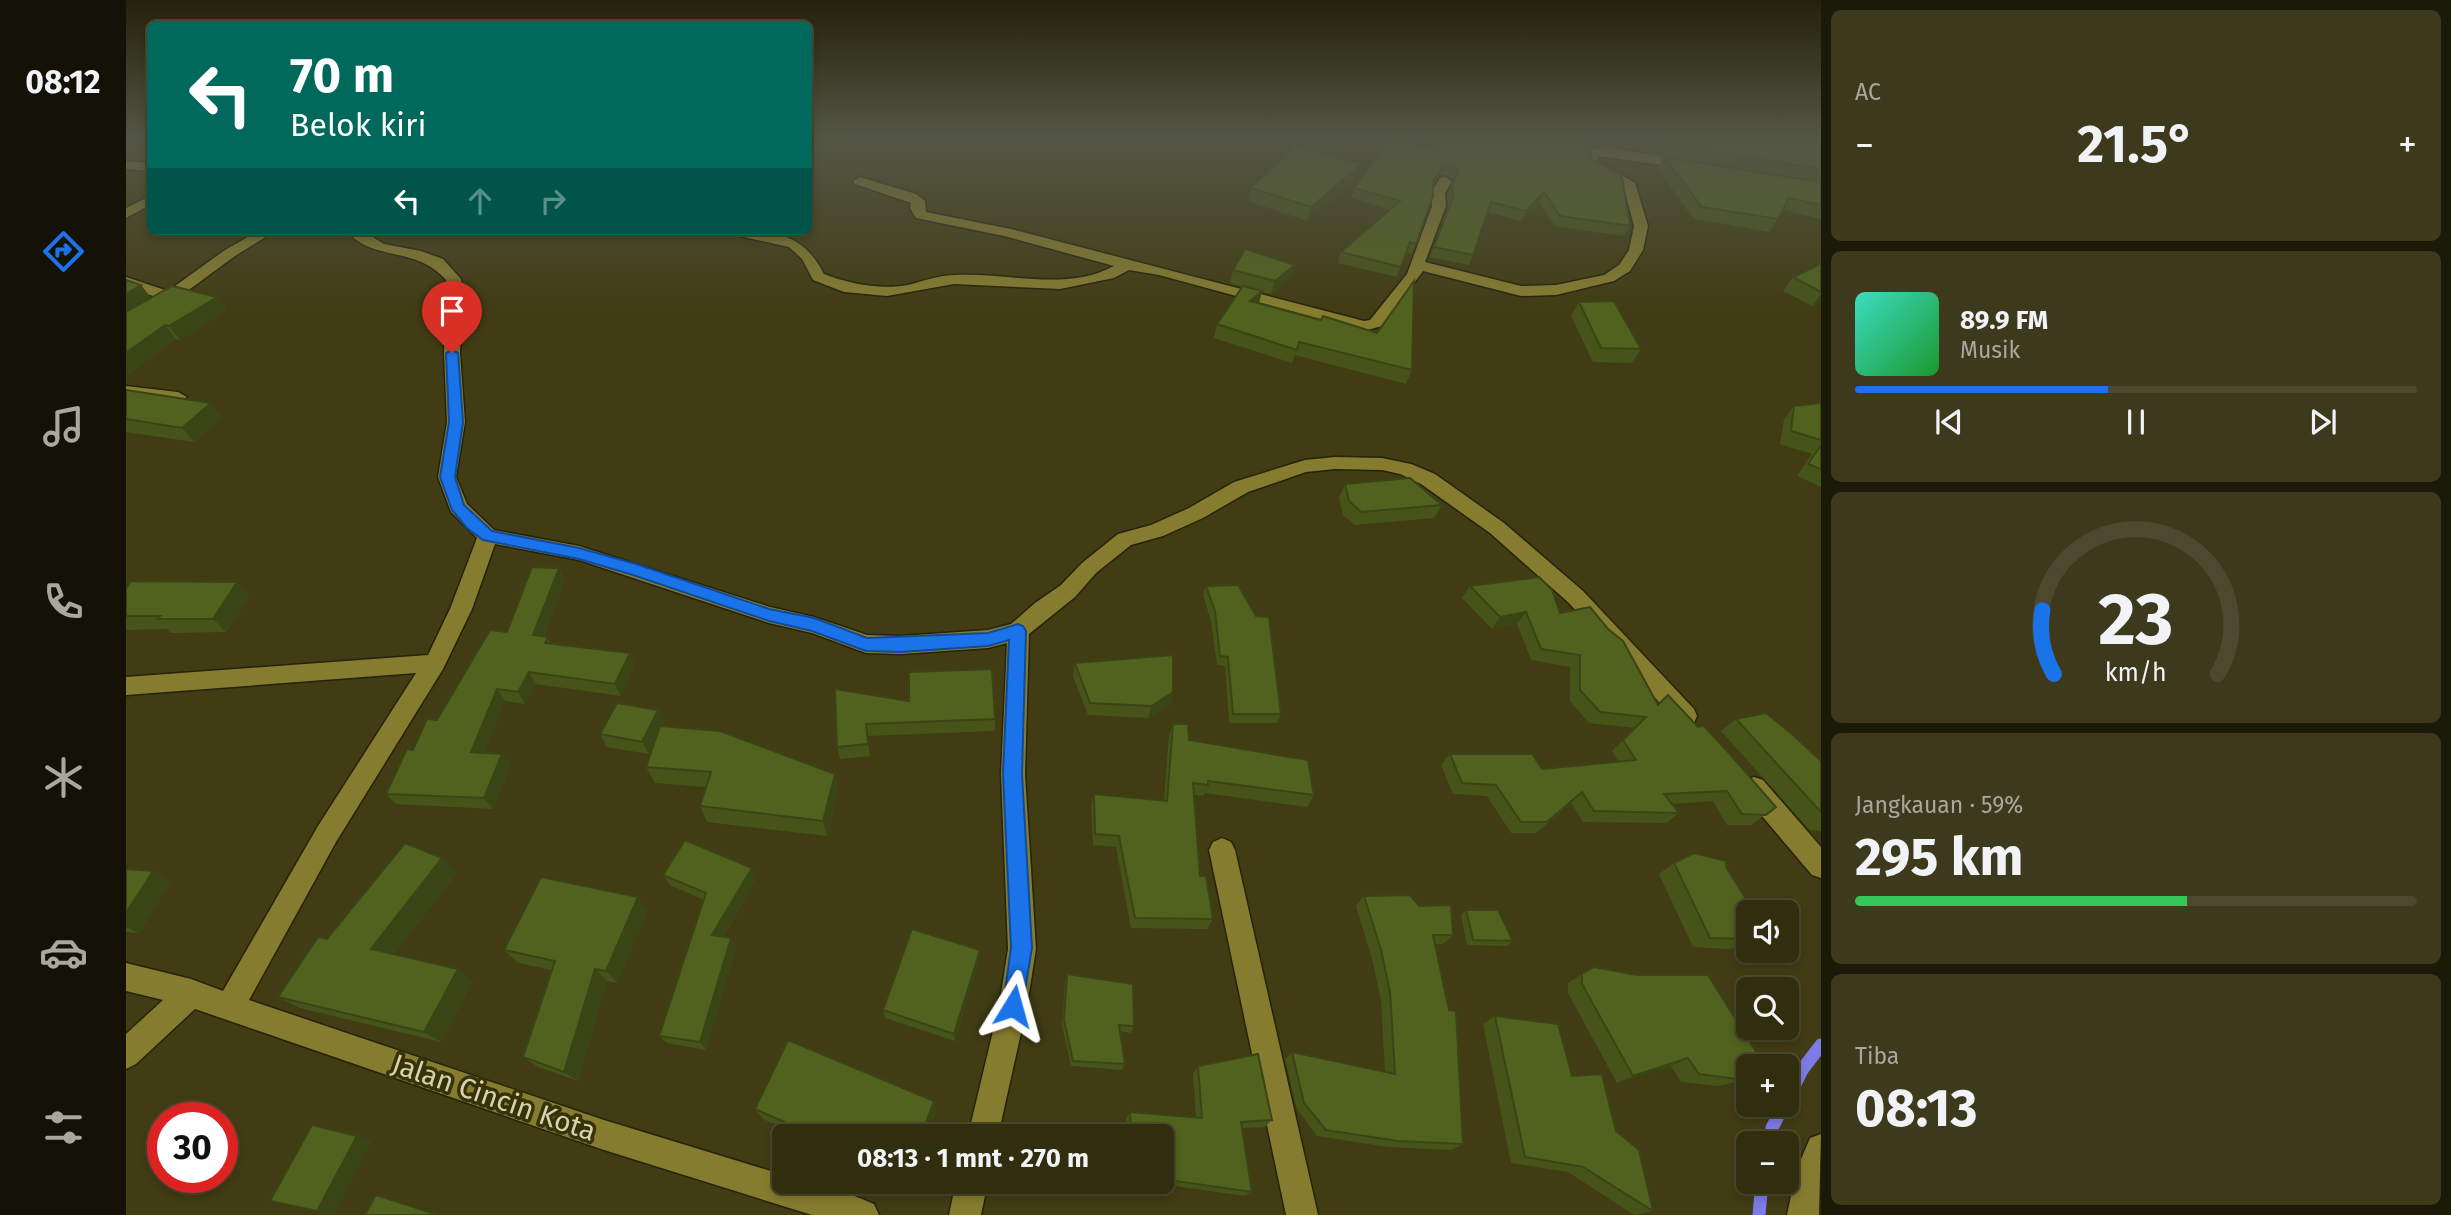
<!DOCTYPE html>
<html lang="id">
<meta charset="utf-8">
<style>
body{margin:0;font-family:"Fira Sans",sans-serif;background:#3d391d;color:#f1f3f6;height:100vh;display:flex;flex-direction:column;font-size:26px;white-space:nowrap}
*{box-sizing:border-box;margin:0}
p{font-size:23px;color:#a8a89e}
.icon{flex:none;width:38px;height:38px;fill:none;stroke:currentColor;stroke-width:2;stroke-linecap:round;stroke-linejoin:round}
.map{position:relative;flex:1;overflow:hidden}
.sheet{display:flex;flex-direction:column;gap:10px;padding:10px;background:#1b1908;width:630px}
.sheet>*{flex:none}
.guide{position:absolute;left:21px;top:21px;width:665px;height:214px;border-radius:10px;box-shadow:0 4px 10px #0003,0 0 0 2px #4c492f;background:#00695c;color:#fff;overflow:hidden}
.tools{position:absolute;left:1610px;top:900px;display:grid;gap:14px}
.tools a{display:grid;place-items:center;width:63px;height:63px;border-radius:10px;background:#312d0f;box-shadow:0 4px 10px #0003,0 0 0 2px #4c492f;font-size:35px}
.speed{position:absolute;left:21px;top:1102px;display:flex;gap:14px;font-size:35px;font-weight:700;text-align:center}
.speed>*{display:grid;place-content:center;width:91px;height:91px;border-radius:50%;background:#312d0f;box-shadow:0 4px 10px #0003,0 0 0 2px #4c492f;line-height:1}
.speed .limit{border:10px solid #d22;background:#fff;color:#111}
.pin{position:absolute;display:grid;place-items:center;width:60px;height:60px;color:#fff;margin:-72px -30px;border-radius:50% 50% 50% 0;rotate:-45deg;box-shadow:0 0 7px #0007}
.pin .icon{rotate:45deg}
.me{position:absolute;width:77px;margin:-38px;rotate:8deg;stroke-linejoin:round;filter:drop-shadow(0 0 5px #0008)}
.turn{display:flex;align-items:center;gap:24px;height:147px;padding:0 28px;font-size:32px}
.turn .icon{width:91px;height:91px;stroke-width:2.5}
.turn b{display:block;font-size:49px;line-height:60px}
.lanes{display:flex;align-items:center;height:66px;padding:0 28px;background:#0003;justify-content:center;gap:35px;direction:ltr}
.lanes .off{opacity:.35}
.big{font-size:52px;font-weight:700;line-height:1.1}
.sheet .card{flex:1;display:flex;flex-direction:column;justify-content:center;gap:10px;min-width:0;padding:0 24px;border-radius:10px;background:#3d391d}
.sheet .dial{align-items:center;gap:0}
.dial svg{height:182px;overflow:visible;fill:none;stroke:#4c492f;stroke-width:7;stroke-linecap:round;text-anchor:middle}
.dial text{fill:#f1f3f6;stroke:none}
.song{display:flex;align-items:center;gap:21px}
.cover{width:84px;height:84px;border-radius:10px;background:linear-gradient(135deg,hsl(170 70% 55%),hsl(130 70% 35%))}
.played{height:7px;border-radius:4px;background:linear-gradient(90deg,#1a73e8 45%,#4c492f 45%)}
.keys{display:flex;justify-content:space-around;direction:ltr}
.heat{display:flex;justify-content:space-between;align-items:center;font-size:38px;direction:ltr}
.charge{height:10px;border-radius:5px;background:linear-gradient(90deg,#34c759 59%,#4c492f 0)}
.trip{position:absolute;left:646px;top:1124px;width:402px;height:70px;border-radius:10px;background:#312d0f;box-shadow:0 4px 10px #0003,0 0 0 2px #4c492f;font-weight:700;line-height:70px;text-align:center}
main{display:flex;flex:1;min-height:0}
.dock{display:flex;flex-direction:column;width:126px;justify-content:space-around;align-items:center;background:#141206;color:#a8a89e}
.dock .icon{width:49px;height:49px}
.dock .active{color:#1a73e8}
.dock b{font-size:32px;color:#f1f3f6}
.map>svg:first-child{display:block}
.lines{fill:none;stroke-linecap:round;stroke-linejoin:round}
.stream{stroke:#7d7be6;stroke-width:13}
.minor-casing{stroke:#26230b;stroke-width:3}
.minor{fill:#867c30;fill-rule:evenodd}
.wall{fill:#46541a}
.shaded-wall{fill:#394515}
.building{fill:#51621e;stroke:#394515;stroke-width:2}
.route{fill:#1a73e8;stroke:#114b97;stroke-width:2}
.labels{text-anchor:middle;stroke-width:7;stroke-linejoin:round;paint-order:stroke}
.near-street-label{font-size:28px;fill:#d7d3af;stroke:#373208}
</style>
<main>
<nav class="dock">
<b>08:12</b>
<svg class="icon active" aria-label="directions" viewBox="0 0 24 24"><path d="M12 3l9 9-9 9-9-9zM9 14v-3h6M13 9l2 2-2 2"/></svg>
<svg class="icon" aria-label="music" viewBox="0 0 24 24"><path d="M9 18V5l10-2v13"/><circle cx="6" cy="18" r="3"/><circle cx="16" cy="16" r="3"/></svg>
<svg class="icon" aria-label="phone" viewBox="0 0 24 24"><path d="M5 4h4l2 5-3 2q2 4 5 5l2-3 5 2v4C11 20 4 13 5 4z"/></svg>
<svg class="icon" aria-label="climate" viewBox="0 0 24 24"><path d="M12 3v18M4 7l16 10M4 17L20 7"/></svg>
<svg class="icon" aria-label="car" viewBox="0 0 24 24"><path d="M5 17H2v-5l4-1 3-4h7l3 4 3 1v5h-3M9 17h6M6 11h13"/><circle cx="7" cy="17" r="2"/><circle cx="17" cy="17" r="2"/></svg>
<svg class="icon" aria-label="filters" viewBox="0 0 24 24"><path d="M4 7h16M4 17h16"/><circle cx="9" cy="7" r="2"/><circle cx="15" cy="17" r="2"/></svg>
</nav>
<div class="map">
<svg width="1695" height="1215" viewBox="0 0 1695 1215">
<rect width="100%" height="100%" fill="#413c14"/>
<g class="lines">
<g class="stream">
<path d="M1661 1100 1676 1070 1695 1045"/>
<path d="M1644 1143 1646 1128 1658 1104"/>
<path d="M1633 1215 1636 1181"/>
</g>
<g class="minor-casing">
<g id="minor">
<path d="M1478 147 1563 161 1570 165 1563 169 1472 156V161L1509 183 1522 226 1517 250 1504 271 1488 281 1430 295 1395 296 1297 271 1256 326 1238 331 1033 275 1003 270 988 278 934 289 828 284 761 296 718 292 687 280 676 259 663 247 604 234 602 231C647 231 676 231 698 274 724 284 754 290 782 285 797 281 814 275 829 275 880 272 941 292 988 266L878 236 790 218 784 208 785 203 729 184 727 181 734 177 790 194 799 201 800 212 885 229 1238 321 1244 320 1281 274 1306 206 1305 193 1314 178 1319 177 1326 181 1319 193 1320 206 1299 262 1395 286 1430 285 1478 275 1493 265 1503 250 1508 226 1498 188 1460 163 1461 150Z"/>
<path d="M0 161 24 163V171L0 169Z"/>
<path d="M24 196V205L0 218V208Z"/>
<path d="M132 231H149L109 256 49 300H39L0 287V277L42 291 99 250Z"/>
<path d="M220 231H237L258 244 295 251 317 259 335 279 337 290 334 353 339 422 330 477 341 504 368 530 453 546 644 607 688 617 741 635 775 636 862 630 885 624 909 603 935 585 956 563 992 534 1025 525 1063 508 1108 482 1179 460 1209 457 1256 458 1285 464 1309 474 1378 523 1457 591 1568 709 1571 716 1568 723 1560 726 1552 723 1443 603 1364 533 1295 484 1274 474 1256 470 1209 469 1180 472 1122 492 1077 518 1037 536 1005 545 970 573 949 597 903 634 899 774 910 949 901 1006 872 1136H842L873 1006 882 949 875 774 881 643 862 648 775 654 740 653 686 633 643 623 453 560 369 544 346 609 317 669 210 842 123 1000 478 1120 658 1175V1181C689 1181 720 1192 748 1204L753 1215H686L478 1150 69 1009 10 1064 0 1069V1034L37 1000 0 991V963L65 979 97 991 192 826 290 673 0 695V677L302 655 324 609 351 538 325 512 312 477 321 422 318 353 320 280C289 245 250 263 220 231Z"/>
<path d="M0 386 52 392 61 397 52 402 0 396Z"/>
<path d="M1628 777 1637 780 1695 847V878L1686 875 1619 796 1616 788 1619 780Z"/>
<path d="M1096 838 1105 842 1109 850 1192 1215H1160L1083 850 1087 842Z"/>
<path d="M1695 1134 1693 1215H1661L1670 1171 1684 1138Z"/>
<path d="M830 1181H862L855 1215H823Z"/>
</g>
</g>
<use href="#minor" class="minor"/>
</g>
<g class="wall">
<path d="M685 139H720L717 144 686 142Z"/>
<path d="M1300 139H1445L1465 158 1504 226 1498 236 1429 226 1413 202 1395 221 1361 212 1347 255 1343 265 1304 257 1322 207V194L1328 180 1320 175H1313L1307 186V196L1286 254 1280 252 1271 277 1212 263 1215 252 1265 210 1225 198 1228 188 1303 147Z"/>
<path d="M1448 139H1489L1484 148Z"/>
<path d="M1509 139H1695V219L1657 210 1643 232 1568 219 1531 168 1538 157 1649 175 1520 154Z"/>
<path d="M1236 164 1231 177 1181 221 1122 201 1125 188Z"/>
<path d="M1695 264V302L1686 306 1657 291 1667 277Z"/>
<path d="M1169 265 1165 278 1145 294 1136 292 1133 303 1286 370 1280 384 1169 355 1166 363 1088 338 1091 324 1117 287 1104 283 1107 270Z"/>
<path d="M0 280 25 298 91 297 101 310 54 340 50 339 0 376Z"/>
<path d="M1453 302 1515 349 1506 363 1467 362 1445 316Z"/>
<path d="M0 390 96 417 68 442 0 432Z"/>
<path d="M1695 403V487L1671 476 1686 454 1654 444 1658 419 1668 406Z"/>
<path d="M1219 484 1316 505 1308 518 1229 525 1217 515 1213 498Z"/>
<path d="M433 568 439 580 418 637 425 643 504 653 509 665 495 696 410 684 399 704 379 701 358 753 376 754 385 764 367 809 270 804 260 794 287 750Z"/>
<path d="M1080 586 1155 714 1151 723H1103L1099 666 1091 665 1085 621 1077 595Z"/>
<path d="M1344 586 1434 613 1532 705 1572 727 1650 807 1625 825H1601L1587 801 1546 804 1553 813 1540 823 1457 822 1445 803 1410 833H1385L1361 796 1327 794 1315 765 1324 754 1416 769 1492 761 1486 751 1509 728 1463 723 1444 701V667L1405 660 1391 624 1366 629 1336 598Z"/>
<path d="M0 588 124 595 100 632 45 633 41 629 0 630Z"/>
<path d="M949 663 1047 692 1044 705 1022 718 962 715 947 676Z"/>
<path d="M709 689 869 719V731L742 736 744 756 714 759 711 747Z"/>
<path d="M532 710 538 723 536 726 712 790 701 836 581 822 574 806 580 787 529 783 520 767 527 746 523 754 481 747 474 734Z"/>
<path d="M1610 719 1695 761V831L1684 830 1595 731Z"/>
<path d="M1047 724 1063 740 1188 795 1181 807 1079 793 1077 796 1068 795 1074 876 1087 919 1081 929 1005 928 990 847 967 845 965 806 968 794 1038 801 1043 736Z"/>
<path d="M1548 863 1600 867 1622 912V946L1602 949 1567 947 1533 874Z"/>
<path d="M0 869 27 871 44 881 13 933 0 932Z"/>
<path d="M331 873 268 954 347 981 315 1042 174 1008 152 997 201 939Z"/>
<path d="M537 875 630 879 597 937 610 947 580 1050 541 1043 533 1036 578 900 544 885Z"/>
<path d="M1238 896 1293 906 1327 935 1317 944H1309L1337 1144 1326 1150 1262 1147 1191 1136 1171 1109 1159 1059 1166 1052 1259 1072 1255 1000 1246 959 1230 906Z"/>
<path d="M1340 910 1387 941 1381 946 1341 945 1335 915Z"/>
<path d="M522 911 491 983 481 981 452 1081 412 1067 397 1057 426 970 392 963 378 950Z"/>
<path d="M854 950 853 959 829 1041 759 1018 757 1010Z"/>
<path d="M941 974 1008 1026 1005 1033 994 1031 999 1064 996 1070 945 1066 936 1026 939 981Z"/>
<path d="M1456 974 1622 1066V1079L1592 1086 1555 1082 1545 1066 1491 1083 1442 993V983Z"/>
<path d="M1369 1016 1446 1076 1490 1131 1527 1211 1508 1215 1442 1172 1385 1163 1357 1024Z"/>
<path d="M1072 1066 1146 1120 1139 1127 1116 1128 1126 1192 1118 1196 1016 1181H1036V1136H1001L1000 1119 1004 1112 1070 1118 1067 1074Z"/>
<path d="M808 1101 810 1111 800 1136H676L637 1119 629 1109Z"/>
</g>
<g class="shaded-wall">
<path d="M1236 164 1231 177 1181 221 1185 207Z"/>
<path d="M1317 166 1313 175 1303 192 1307 182Z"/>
<path d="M1418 192 1413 202 1395 221 1400 211Z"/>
<path d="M1169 265 1165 278 1145 294 1149 281Z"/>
<path d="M15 285 26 299 0 315V294Z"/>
<path d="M1136 291 1132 305 1124 301Z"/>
<path d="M1695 294V302L1686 306Z"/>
<path d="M91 297 101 310 54 340 43 326Z"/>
<path d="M39 325 50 339 0 376V353Z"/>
<path d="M85 403 96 417 68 442 56 428Z"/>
<path d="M433 568 439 580 414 647 407 635Z"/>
<path d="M111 582 124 595 100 632 87 619Z"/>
<path d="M1400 612 1391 624 1366 629 1374 617Z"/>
<path d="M504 653 509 665 495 696 489 684Z"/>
<path d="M403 672 410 684 399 704 392 692Z"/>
<path d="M371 689 379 701 354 763 345 752Z"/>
<path d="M1047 692 1044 705 1022 718 1026 706Z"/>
<path d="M532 710 538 723 523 754 516 742Z"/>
<path d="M740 724 742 736 744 756 742 744Z"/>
<path d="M376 754 385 764 367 809 358 798Z"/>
<path d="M709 774 712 790 701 836 697 821Z"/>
<path d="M316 858 331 873 263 961 245 949Z"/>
<path d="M626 868 630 879 592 945 586 935Z"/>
<path d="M27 871 44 881 13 933 0 927V913Z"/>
<path d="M512 897 522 911 491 983 480 971Z"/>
<path d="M605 938 610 947 580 1050 574 1042Z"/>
<path d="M854 950 853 959 829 1041 828 1034Z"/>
<path d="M332 969 347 981 315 1042 298 1032Z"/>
<path d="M469 969 481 981 452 1081 438 1072Z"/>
<path d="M1562 1058 1545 1066 1491 1083 1507 1076Z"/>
<path d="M808 1101 810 1111 800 1136H795Z"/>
<path d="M231 1136 246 1141 208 1215 191 1211Z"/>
</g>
<g class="building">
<path d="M1263 139 1309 149 1307 139H1445L1462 145 1465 158 1496 177 1504 226 1434 216 1418 192 1400 211 1365 202 1347 255 1308 247 1327 197 1326 184 1333 170 1324 165 1317 166 1307 182V196L1290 244 1284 242 1275 267 1215 252 1274 201 1228 188Z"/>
<path d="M1524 139H1695V169L1527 142Z"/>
<path d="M1169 146 1236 164 1185 207 1125 188Z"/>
<path d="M1538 157 1695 182V205L1663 198 1652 219 1576 207Z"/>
<path d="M1119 249 1169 265 1149 281 1107 270Z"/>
<path d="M1695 264V292L1667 277Z"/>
<path d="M0 280 15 285 0 294Z"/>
<path d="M1288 281 1286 370 1173 342 1171 350 1091 324 1117 286 1136 291 1124 301 1195 320 1197 316 1251 333Z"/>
<path d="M46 286 91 297 43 326 39 325 0 353V312Z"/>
<path d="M1488 301 1515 349 1475 348 1453 302Z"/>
<path d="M0 390 85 403 56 428 0 419Z"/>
<path d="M1695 403V440L1665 431 1668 406Z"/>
<path d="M1695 445V469L1682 464Z"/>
<path d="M1284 478 1316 505 1235 512 1223 501 1219 484Z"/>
<path d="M406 567 433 568 407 635 422 637 419 643 504 653 489 684 403 672 392 692 371 689 345 752 376 754 358 798 260 794 281 749 287 750 301 719 311 720 364 630 381 632Z"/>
<path d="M1413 577 1426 590 1434 613 1464 607 1482 629 1497 641 1532 705 1542 695 1572 727 1578 726 1602 752 1650 807 1640 815 1616 814 1601 791 1538 794 1553 813 1468 811 1456 792 1421 822H1395L1370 785 1336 783 1324 754H1406L1416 769 1510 760 1497 740 1520 717 1474 712 1454 690V655L1415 649 1400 612 1374 617 1344 586Z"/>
<path d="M5 581 111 582 87 619H31L34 616H0V588Z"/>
<path d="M1112 585 1130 616 1143 617 1155 714H1107L1102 657 1094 656 1089 611 1080 586Z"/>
<path d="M1047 655V692L1026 706 964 703 949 663Z"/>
<path d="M866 669 869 719 740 724 742 744 711 747 709 689 783 701V672Z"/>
<path d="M491 703 532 710 516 742 474 734Z"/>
<path d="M1640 713 1666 734 1695 761V812L1610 719Z"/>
<path d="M1047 724H1062L1063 740 1182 760 1188 795 1082 781V785L1067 783 1074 876H1080L1087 919 1009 918 993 836 969 834 968 794 1041 801Z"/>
<path d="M534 726 594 731 709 774 697 821 574 806 585 772 520 767Z"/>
<path d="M559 840 626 868 586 935 605 938 574 1042 533 1036 580 893 537 875Z"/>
<path d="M279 843 316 858 245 949 332 969 298 1032 152 997 192 937 201 939Z"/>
<path d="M1568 853 1600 861V867L1628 912H1622V939L1584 938 1548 863Z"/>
<path d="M0 869 27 871 0 913Z"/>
<path d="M415 877 512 897 480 971 469 969 438 1072 397 1057 429 961 378 950Z"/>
<path d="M1284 895 1293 906 1325 905 1327 935H1307L1323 1010 1330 1011 1337 1144 1272 1141 1200 1130 1178 1103 1166 1052 1269 1074 1264 992 1255 950 1238 896Z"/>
<path d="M1340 910H1372L1387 941 1347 940Z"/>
<path d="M786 929 854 950 828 1034 757 1010Z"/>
<path d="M1468 967 1511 975H1582L1639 1066H1622V1076L1611 1079 1573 1074 1562 1058 1507 1076 1456 984V974Z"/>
<path d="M941 974 1007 984 1008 1026 993 1025 999 1064 947 1061 938 1020Z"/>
<path d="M1369 1016 1432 1024 1446 1076 1476 1074 1490 1131 1513 1150 1527 1211 1457 1167 1399 1157Z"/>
<path d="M662 1040 808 1101 795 1136H690L629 1109Z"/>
<path d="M1132 1054 1146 1120 1115 1122 1126 1192 1036 1179V1136H1005L1004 1112 1076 1118 1072 1066Z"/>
<path d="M186 1125 231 1136 191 1211 144 1201Z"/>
<path d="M250 1195 312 1215H239Z"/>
</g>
<linearGradient id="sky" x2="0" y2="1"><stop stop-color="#24210b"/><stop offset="0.45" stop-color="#545645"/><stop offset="1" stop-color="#545645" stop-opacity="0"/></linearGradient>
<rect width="1695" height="309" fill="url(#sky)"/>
<path class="route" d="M326 350 332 353 337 422 329 477 338 505 366 531 453 548 510 564 643 609 688 618 741 638 862 633 892 624 897 626 900 631 896 774 906 948 895 1014 887 1017 880 1014 877 1006 885 948 877 774 883 640 862 646 775 652 740 651 686 631 643 621 507 575 453 559 357 540 341 528 326 510 314 477 323 422 320 353Z"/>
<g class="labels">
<g class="near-street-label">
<text transform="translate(368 1097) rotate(19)" y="10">Jalan Cincin Kota</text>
</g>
</g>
</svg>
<div class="tools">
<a><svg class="icon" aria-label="sound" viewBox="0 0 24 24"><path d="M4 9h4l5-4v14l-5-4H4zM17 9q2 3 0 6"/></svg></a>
<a><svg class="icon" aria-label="search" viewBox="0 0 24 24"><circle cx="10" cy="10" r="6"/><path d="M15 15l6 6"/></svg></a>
<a>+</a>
<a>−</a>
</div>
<div class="speed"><div class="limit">30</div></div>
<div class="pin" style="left:326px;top:353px;background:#d93025"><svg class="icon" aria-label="arrive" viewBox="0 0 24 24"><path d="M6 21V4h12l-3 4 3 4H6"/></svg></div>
<svg class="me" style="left:887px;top:1006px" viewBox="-20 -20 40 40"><path d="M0-17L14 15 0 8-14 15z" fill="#1a73e8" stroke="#fff" stroke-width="4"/></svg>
<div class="trip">08:13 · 1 mnt · 270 m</div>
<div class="guide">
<div class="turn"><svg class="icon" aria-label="left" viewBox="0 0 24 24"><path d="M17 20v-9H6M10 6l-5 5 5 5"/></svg><div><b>70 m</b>Belok kiri</div></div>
<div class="lanes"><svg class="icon" aria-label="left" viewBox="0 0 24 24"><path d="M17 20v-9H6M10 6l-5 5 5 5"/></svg><svg class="icon off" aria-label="ahead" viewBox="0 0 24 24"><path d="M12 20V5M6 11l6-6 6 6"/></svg><svg class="icon off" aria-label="right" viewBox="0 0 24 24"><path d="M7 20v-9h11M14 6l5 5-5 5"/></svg></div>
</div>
</div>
<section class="sheet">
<div class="card"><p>AC</p>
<div class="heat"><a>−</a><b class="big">21.5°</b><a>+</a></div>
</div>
<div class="card">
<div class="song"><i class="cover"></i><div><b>89.9 FM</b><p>Musik</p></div></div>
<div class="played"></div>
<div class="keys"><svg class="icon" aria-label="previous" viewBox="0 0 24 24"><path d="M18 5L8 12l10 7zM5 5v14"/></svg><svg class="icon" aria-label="pause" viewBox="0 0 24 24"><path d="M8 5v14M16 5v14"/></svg><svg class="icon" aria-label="next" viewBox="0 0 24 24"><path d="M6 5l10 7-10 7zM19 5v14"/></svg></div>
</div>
<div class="card dial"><svg viewBox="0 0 100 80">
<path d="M14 69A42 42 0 1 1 86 69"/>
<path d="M14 69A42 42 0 0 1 9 41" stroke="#1a73e8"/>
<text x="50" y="56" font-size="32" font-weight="700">23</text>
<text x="50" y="72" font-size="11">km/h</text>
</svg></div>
<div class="card"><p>Jangkauan · 59%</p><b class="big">295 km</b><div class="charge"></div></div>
<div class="card"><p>Tiba</p><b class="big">08:13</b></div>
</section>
</main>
